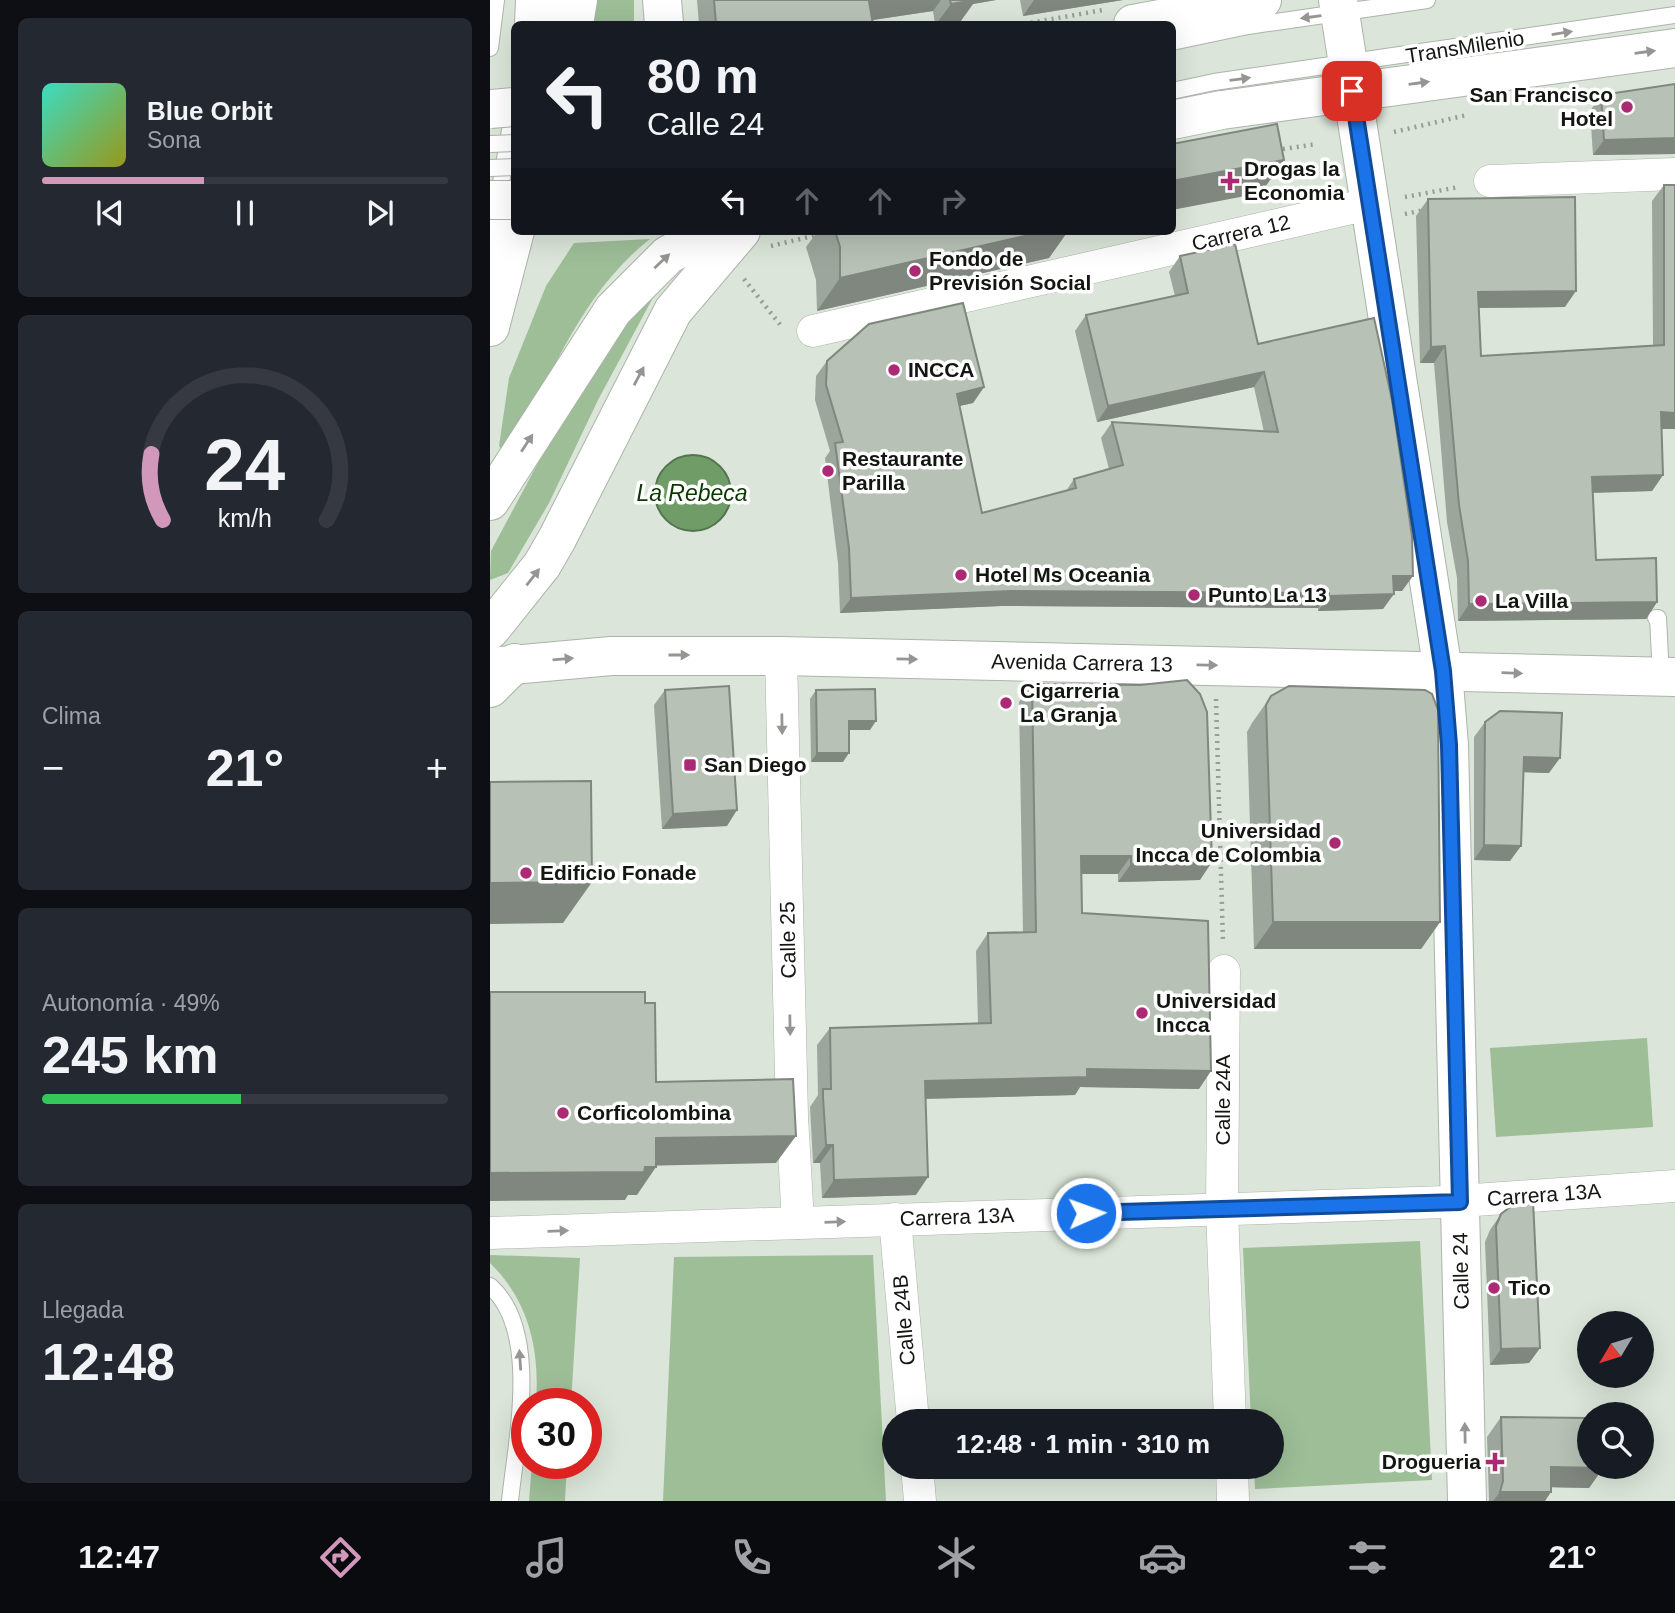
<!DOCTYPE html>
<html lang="es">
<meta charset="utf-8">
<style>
body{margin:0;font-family:Helvetica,sans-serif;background:#242831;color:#f1f3f6;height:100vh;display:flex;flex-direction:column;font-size:26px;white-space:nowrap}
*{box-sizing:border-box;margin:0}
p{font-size:23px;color:#9ea1a6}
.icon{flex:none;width:38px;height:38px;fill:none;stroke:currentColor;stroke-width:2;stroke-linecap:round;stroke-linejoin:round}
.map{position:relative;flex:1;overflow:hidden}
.side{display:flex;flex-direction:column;gap:18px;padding:18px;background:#0d0f14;width:490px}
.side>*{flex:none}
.banner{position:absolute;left:21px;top:21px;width:665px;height:214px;border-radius:10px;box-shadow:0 7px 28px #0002;background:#171b24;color:#f1f3f6;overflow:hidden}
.needle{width:46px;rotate:232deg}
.fabs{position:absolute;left:1087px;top:1311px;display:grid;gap:14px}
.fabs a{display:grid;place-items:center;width:77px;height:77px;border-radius:50%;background:#171b24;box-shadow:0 7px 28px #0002;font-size:35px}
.speed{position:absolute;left:21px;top:1388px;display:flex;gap:14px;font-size:35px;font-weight:700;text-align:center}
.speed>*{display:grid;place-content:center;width:91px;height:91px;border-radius:50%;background:#171b24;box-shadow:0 7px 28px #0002;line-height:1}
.speed .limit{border:10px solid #d22;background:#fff;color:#111}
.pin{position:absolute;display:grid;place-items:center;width:60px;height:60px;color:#fff;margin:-30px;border-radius:14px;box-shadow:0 4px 10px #0006}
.me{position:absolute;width:77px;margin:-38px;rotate:88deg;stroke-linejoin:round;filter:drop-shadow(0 0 5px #0008)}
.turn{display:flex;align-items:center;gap:24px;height:147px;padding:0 21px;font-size:32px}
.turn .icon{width:91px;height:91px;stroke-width:2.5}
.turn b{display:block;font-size:49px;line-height:60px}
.lanes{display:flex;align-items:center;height:66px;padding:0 21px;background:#0003;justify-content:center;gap:35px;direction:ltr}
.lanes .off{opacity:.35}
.big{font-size:52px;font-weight:800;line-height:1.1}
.side .card{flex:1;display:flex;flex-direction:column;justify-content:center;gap:10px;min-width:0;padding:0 24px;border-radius:10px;background:#242831}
.side .dial{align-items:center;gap:0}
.dial svg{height:182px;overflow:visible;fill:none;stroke:#363941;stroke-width:7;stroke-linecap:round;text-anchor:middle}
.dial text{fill:#f1f3f6;stroke:none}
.song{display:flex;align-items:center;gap:21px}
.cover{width:84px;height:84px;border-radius:10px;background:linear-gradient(135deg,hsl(170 70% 55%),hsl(60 70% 35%))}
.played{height:7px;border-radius:4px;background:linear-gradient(90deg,#d298bb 40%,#363941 40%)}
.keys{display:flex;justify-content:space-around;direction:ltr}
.heat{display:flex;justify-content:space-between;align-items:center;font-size:38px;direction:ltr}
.charge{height:10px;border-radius:5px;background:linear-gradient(90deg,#34c759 49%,#363941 0)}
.trip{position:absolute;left:392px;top:1409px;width:402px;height:70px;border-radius:35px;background:#171b24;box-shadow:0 7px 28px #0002;font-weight:800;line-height:70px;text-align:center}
.tabs{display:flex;height:112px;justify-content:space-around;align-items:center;background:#090b0e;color:#9ea1a6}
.tabs .icon{width:49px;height:49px}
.tabs .on{color:#d298bb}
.tabs b{font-size:32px;color:#f1f3f6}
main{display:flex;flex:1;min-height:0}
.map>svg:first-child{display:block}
.green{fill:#9dbe97}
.water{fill:#6f9c67;stroke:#53744e;stroke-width:2}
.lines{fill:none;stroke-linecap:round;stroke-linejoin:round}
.service-casing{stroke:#abb4a9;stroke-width:18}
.minor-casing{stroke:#abb4a9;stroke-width:33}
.tertiary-casing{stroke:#abb4a9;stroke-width:40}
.secondary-casing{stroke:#abb4a9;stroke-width:40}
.primary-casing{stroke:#abb4a9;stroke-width:40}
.path{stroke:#969e95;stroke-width:4.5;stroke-dasharray:2 5;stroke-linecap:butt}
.service{stroke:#fff;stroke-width:16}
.minor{stroke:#fff;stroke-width:32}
.tertiary{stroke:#fff;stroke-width:38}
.secondary{stroke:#fff;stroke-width:38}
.primary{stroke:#fff;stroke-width:38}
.service-bridge-casing{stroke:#abb4a9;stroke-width:18;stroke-linecap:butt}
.primary-bridge-casing{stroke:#abb4a9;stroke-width:40;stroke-linecap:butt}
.service-bridge{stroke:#fff;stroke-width:16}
.primary-bridge{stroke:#fff;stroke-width:38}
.wall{fill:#9da69c}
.shaded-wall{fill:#80877f}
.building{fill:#b7c1b5;stroke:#80877f;stroke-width:2}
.oneway{fill:#959694}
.route-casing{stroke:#114b97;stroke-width:18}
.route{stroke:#1a73e8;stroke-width:12}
.poi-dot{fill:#ac2973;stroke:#fff;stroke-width:2.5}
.labels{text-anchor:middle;stroke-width:7;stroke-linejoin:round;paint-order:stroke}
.street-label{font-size:21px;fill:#131612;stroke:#fff}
.poi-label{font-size:21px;font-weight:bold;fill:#131612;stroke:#fff;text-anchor:start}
.water-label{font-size:23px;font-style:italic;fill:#093901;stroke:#fff}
</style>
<main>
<section class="side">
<div class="card">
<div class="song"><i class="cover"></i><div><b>Blue Orbit</b><p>Sona</p></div></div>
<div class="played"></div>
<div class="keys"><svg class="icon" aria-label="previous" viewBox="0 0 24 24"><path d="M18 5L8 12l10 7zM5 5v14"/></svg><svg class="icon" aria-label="pause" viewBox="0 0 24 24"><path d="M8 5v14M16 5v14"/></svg><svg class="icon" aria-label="next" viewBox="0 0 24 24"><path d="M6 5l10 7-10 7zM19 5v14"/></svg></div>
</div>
<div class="card dial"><svg viewBox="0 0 100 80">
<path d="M14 69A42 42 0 1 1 86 69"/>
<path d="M14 69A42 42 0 0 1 9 40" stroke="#d298bb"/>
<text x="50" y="56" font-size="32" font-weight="700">24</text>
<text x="50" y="72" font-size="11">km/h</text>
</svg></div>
<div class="card"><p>Clima</p>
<div class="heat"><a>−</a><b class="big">21°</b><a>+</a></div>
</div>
<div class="card"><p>Autonomía · 49%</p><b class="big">245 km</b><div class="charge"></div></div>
<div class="card"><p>Llegada</p><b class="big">12:48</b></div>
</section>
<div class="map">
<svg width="1185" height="1501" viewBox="0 0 1185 1501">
<rect width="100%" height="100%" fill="#dbe5d9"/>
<g class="green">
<path d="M94 0H144V24H95Z"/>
<path d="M160 239C91 293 58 380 20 458L9 446 19 378 56 286 84 243Z"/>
<path d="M166 292 108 400 59 503 18 573 0 580 1 551 49 461 128 334Z"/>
<path d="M1157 1038 1163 1127 1006 1137 1000 1048Z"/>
<path d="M930 1241 942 1480 765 1489 764 1467 782 1466V1421H761L753 1248Z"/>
<path d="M0 1255 90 1258 81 1403H46C50 1350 39 1301 0 1263Z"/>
<path d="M383 1255 396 1501H173L184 1257Z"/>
<path d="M42 1463H77L75 1501H39Z"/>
</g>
<circle class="water" cx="203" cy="493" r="38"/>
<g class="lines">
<g class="service-casing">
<g id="service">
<path d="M33 24 34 0"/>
<path d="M682 42 758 26 937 0"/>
<path d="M0 48 6 0"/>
<path d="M682 91 724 82 1185 15"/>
<path d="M0 246 24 107"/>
<path d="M1166 618H1168L1171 676"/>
<path d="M0 1286C51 1331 26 1441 20 1501"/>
</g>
</g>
<g class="minor-casing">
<g id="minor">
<path d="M1000 181 1185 174"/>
<path d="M323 331 879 204"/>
<path d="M291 656 302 1116 308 1223"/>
<path d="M734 971 732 1209 740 1421"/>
<path d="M405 1219 423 1421"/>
<path d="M0 1233 956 1202 1185 1186"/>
<path d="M427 1466 430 1501"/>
<path d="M742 1466 743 1501"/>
</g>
</g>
<g class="tertiary-casing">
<g id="tertiary">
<path d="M172 0 174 24"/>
<path d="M848 0 953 671 959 745 977 1501"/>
</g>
</g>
<g class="secondary-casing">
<path id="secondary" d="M0 667 121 656H291L1185 677"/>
</g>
<g class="primary-casing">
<g id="primary">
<path d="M59 24V0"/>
<path d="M84 24 88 0"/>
<path d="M643 24 772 0"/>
<path d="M682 120 732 110 1185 48"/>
<path d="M0 327 25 231"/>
<path d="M0 501 123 310 178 255 221 231"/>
<path d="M0 630 52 565 67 539 183 311 251 231"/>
<path d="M0 688 25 663"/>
</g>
</g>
<g class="path">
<path d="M534 24 613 10"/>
<path d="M904 132 977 115"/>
<path d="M786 150 827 144"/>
<path d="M915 197 969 187"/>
<path d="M915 214 934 210"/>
<path d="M281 246 327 235"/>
<path d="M254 279 292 327"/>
<path d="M726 699 733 942"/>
</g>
<use href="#service" class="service"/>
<use href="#minor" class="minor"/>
<use href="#tertiary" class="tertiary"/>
<use href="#secondary" class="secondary"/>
<use href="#primary" class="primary"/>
<g class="service-bridge-casing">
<g id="service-bridge">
<path d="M0 144 24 143"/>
<path d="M0 168 24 167"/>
</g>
</g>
<g class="primary-bridge-casing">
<g id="primary-bridge">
<path d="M0 109 24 107"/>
<path d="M0 200H24"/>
</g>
</g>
<use href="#service-bridge" class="service-bridge"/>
<use href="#primary-bridge" class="primary-bridge"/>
</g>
<g class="wall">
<path d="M207 0H506L483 4 470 22 454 24H445L443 11 382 20 383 24H209Z"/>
<path d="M530 0H633L533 16Z"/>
<path d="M1185 84V154L1103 155 1100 111 1111 95Z"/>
<path d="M1174 185 1185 429H1171L1173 475 1162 491 1103 493 1106 560 1167 602 1156 619 968 621 967 578 957 522 944 363H930L926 216 938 199 1075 307 989 308 991 356 1163 345 1162 201Z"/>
<path d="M328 231H578L559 258 327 311 326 280 316 247Z"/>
<path d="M690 256 768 344 912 591H904L893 609 828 611V608L511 606 350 613 348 563 335 458 340 451 325 400 326 376 337 361 494 387 483 403 469 406 492 513 576 491 584 479 619 469 611 438 622 422 774 432 764 387 607 422 585 331 596 315 685 296 679 272Z"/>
<path d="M542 684 710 880 628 882V874H591L592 913 709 1089 590 1087 585 1095 436 1099 426 1195 332 1198 330 1163H323L320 1107 328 1095 327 1045 340 1028 488 1024 486 951 498 933 533 932 529 702Z"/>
<path d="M175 690 237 826 172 829 164 705Z"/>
<path d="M326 690 380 730H359L353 762H321L320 699Z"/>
<path d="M781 696 950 922 931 949H764L757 732 762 723Z"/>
<path d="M995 722 1059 773 1033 772 1020 861 984 860V737Z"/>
<path d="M1011 1214 1050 1348 1039 1363 1000 1365 995 1242 1000 1230Z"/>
<path d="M1011 1417 1113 1468 1099 1488 1061 1487 1055 1501H999L997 1437Z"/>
</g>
<g class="shaded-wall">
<path d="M384 0H451L443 11 363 23 379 1Z"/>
<path d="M472 0H506L483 4 470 22 446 24 461 4Z"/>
<path d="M544 0H633L533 16Z"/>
<path d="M1185 138V154L1103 155 1114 140Z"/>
<path d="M794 160 771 193 682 210V181Z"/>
<path d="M555 231H578L559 258 327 311 350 278Z"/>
<path d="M1086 291 1075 307 977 308 988 292Z"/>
<path d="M955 346 944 363H930L941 347Z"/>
<path d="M774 372 764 387 607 422 618 406Z"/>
<path d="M494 387 483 403 456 409 467 394Z"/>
<path d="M1171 412 1185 413V429H1159Z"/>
<path d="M1173 475 1162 491 1091 493 1102 477Z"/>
<path d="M903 576H923L912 591H892Z"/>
<path d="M521 591 839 593 828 608 511 606 350 613 361 598Z"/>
<path d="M904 594 893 609 828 611 839 596Z"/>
<path d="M1167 602 1156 619 968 621 979 604Z"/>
<path d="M359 721H386L380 730H352Z"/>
<path d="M327 753H359L353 762H321Z"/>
<path d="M1034 757 1070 758 1059 773 1023 772Z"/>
<path d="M247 810 237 826 172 829 183 814Z"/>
<path d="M994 845 1031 846 1020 861 984 860Z"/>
<path d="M591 856H641L628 874H578Z"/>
<path d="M722 862 710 880 628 882 641 864Z"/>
<path d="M102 882 73 923 0 924V883Z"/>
<path d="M783 922H950L931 949H764Z"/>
<path d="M597 1069 721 1071 709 1089 590 1087 585 1095 423 1099 435 1081Z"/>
<path d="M306 1136 286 1163 147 1166 166 1138Z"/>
<path d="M336 1145H343L330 1163H323Z"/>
<path d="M155 1167H166L147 1195H138L135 1200 0 1201V1173Z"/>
<path d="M438 1177 426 1195 332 1198 344 1180Z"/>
<path d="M1050 1348 1039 1363 1000 1365 1011 1349Z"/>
<path d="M1061 1467 1113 1468 1099 1488 1047 1487Z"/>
<path d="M1010 1492H1061L1055 1501H1003Z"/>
</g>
<g class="building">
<path d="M224 0H384L379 1 383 24H226Z"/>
<path d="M460 0H484L461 4Z"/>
<path d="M1185 84V138L1114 140 1111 95Z"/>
<path d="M787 124 794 160 682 181V144Z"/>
<path d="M1174 185H1185V413L1171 412 1173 475 1102 477 1106 560 1166 558 1167 602 979 604 978 561 969 505 955 346 941 347 938 199 1085 197 1086 291 988 292 991 356 1174 345Z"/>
<path d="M345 231H557L350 278V247Z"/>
<path d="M745 244 768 344 884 318 902 400 922 536 923 576H903L904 594 839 596V593L521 591 361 598 359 548 345 443 353 442 336 385 337 361 379 324 473 303 494 387 467 394 492 513 586 488 584 479 633 465 622 422 788 432 774 372 618 406 596 315 698 293 690 256Z"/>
<path d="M697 680 710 694 717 712 722 862 641 864V856H591L592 913 718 921 721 1071 597 1069V1077L435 1081 438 1177 344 1180 343 1145H336L333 1097V1089H341L340 1028 501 1023 498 933 546 932 542 684 650 685Z"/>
<path d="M239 686 247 810 183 814 175 690Z"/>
<path d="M799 686 935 690 942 694 948 710 950 922H783L776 705 781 696Z"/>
<path d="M385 689 386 721H359V753H327L326 690Z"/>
<path d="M1010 711 1072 713 1070 758 1034 757 1031 846 994 845 995 722Z"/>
<path d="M101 781 102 882 0 883V782Z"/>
<path d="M0 992H155V1003H165L166 1082 303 1079 306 1136 166 1138V1167H155L154 1172 0 1173Z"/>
<path d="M1043 1200 1050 1348 1011 1349 1006 1226 1011 1214 1028 1201Z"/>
<path d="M1011 1417 1099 1418V1466H1113V1468L1061 1467V1492H1010L1013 1481Z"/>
</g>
<defs><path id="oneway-solid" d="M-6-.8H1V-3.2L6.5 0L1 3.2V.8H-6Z" transform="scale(1.75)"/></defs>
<g class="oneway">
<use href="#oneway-solid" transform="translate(821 17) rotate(172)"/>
<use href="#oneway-solid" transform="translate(1072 33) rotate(-9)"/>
<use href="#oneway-solid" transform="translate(1155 52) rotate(-8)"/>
<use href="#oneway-solid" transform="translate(750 79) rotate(-7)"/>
<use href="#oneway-solid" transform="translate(929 83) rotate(-8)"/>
<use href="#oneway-solid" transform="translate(172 261) rotate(-43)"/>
<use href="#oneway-solid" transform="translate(149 376) rotate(-62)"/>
<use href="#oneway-solid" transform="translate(37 443) rotate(-57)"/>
<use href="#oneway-solid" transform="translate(43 577) rotate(-52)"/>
<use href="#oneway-solid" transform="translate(189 655)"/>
<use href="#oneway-solid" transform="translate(73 659) rotate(-5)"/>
<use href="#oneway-solid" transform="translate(417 659) rotate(1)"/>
<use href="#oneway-solid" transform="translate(717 665) rotate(1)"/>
<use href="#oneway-solid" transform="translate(1022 673) rotate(2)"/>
<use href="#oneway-solid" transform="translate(292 724) rotate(89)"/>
<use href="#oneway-solid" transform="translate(300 1025) rotate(89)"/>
<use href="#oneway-solid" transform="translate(345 1222) rotate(-2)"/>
<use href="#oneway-solid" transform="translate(68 1231) rotate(-2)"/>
<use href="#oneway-solid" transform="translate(30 1360) rotate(-94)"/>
<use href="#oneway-solid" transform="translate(975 1433) rotate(-91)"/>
</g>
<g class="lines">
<g class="route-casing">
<path id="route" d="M596 1213 970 1202 959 745 953 671 862 91"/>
</g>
<use href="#route" class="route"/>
</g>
<g class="poi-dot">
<circle cx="1137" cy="107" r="7"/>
<path d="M736.5 170.5h7v7h7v7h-7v7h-7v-7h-7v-7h7z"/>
<circle cx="425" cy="271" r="7"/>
<circle cx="404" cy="370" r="7"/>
<circle cx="338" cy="471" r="7"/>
<circle cx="471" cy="575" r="7"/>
<circle cx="704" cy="595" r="7"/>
<circle cx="991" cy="601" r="7"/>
<circle cx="516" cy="703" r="7"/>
<rect x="193" y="758" width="14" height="14" rx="3.5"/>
<circle cx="845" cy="843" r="7"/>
<circle cx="36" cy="873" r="7"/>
<circle cx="652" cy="1013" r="7"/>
<circle cx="73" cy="1113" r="7"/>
<circle cx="1004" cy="1288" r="7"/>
<path d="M1001.5 1451.5h7v7h7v7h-7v7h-7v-7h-7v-7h7z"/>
</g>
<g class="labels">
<g class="street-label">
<text transform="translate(975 47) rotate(-9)" y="7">TransMilenio</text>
<text transform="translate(751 233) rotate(-13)" y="7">Carrera 12</text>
<text transform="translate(592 663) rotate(1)" y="7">Avenida Carrera 13</text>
<text transform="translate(298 940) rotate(-91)" y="7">Calle 25</text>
<text transform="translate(733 1100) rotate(-90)" y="7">Calle 24A</text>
<text transform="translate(1054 1195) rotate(-4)" y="7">Carrera 13A</text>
<text transform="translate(467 1217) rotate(-2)" y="7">Carrera 13A</text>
<text transform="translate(971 1271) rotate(-91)" y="7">Calle 24</text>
<text transform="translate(414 1320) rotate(-95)" y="7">Calle 24B</text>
</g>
<g class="poi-label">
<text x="1123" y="102" text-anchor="end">San Francisco<tspan x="1123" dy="24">Hotel</tspan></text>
<text x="754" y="176">Drogas la<tspan x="754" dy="24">Economia</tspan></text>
<text x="439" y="266">Fondo de<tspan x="439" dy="24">Previsión Social</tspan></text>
<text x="418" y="377">INCCA</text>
<text x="352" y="466">Restaurante<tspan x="352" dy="24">Parilla</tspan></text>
<text x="485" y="582">Hotel Ms Oceania</text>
<text x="718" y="602">Punto La 13</text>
<text x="1005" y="608">La Villa</text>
<text x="530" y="698">Cigarreria<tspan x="530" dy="24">La Granja</tspan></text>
<text x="214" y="772">San Diego</text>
<text x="831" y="838" text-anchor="end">Universidad<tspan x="831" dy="24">Incca de Colombia</tspan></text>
<text x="50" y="880">Edificio Fonade</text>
<text x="666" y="1008">Universidad<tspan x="666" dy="24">Incca</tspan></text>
<text x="87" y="1120">Corficolombina</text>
<text x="1018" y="1295">Tico</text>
<text x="991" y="1469" text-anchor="end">Drogueria</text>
</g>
<g class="water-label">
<text x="202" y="501">La Rebeca</text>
</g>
</g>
</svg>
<div class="fabs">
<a><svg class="needle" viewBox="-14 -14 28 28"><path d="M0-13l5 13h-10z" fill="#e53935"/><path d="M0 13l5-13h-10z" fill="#9ea1a6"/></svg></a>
<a><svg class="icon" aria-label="search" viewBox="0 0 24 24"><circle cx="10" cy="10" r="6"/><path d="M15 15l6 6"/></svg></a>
</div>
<div class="speed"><div class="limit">30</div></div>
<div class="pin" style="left:862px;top:91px;background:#d93025"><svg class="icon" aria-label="arrive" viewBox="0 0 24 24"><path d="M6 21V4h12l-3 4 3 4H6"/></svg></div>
<svg class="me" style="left:596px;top:1213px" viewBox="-20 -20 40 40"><circle r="17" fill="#1a73e8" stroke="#fff" stroke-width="3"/><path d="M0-11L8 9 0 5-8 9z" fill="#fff"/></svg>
<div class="trip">12:48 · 1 min · 310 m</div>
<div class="banner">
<div class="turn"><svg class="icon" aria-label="left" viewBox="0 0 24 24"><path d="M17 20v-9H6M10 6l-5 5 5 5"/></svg><div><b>80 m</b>Calle 24</div></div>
<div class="lanes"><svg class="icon" aria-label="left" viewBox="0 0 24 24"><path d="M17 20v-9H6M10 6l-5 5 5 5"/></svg><svg class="icon off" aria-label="ahead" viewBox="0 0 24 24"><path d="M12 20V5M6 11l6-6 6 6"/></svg><svg class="icon off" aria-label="ahead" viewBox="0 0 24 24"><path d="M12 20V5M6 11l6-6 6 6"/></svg><svg class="icon off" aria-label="right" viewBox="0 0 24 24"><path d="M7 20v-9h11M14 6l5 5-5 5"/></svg></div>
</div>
</div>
</main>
<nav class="tabs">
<b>12:47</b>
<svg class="icon on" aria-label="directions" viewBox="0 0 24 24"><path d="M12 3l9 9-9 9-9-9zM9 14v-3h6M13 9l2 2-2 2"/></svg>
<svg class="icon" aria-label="music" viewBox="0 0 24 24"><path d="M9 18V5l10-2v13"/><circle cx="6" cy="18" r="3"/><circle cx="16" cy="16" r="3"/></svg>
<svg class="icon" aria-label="phone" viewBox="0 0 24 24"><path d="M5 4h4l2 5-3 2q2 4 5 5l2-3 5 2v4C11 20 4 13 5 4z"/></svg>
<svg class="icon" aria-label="climate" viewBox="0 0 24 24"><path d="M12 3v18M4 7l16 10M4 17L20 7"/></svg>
<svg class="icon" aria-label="car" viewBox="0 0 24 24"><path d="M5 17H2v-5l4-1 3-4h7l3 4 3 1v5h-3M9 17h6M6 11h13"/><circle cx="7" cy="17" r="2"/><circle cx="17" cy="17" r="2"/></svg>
<svg class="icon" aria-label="filters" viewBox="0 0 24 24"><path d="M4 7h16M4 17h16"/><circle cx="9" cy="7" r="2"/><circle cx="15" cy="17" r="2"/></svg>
<b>21°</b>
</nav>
